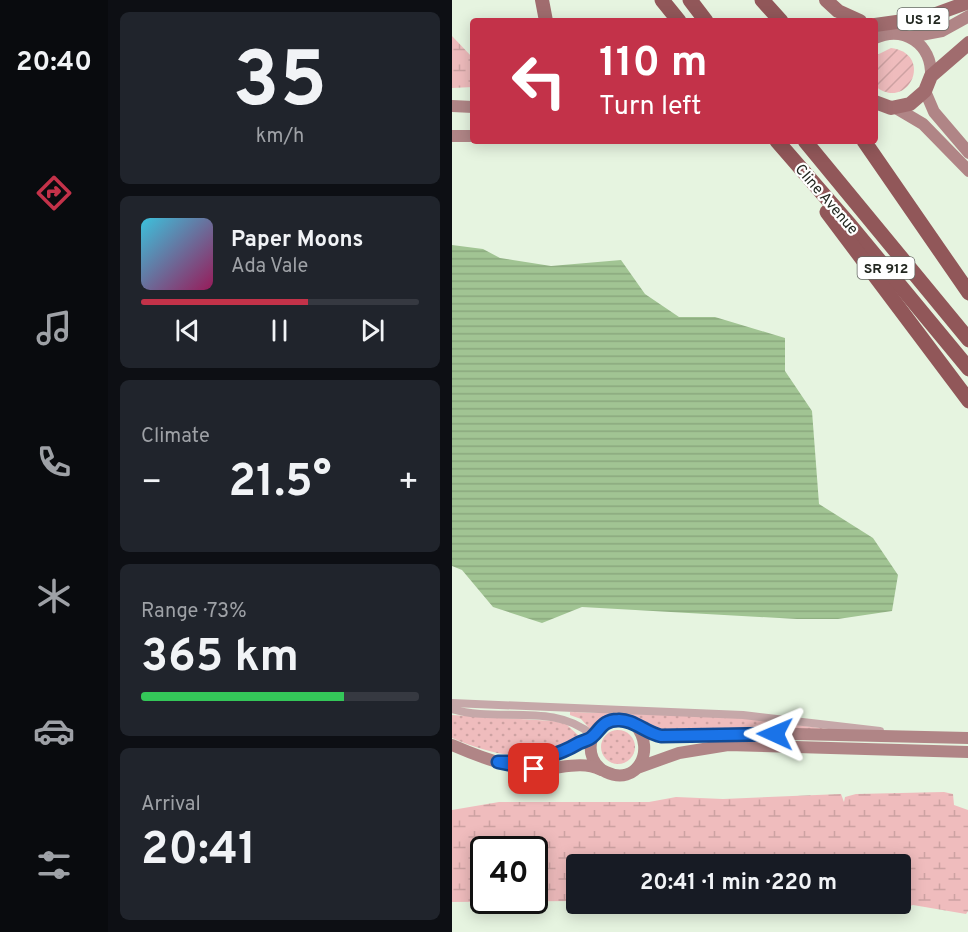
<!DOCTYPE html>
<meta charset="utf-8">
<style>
body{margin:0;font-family:Overpass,sans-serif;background:#20242c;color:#f1f3f6;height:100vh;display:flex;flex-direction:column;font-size:22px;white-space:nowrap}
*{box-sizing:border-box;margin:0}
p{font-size:20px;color:#9ea1a6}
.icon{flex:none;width:33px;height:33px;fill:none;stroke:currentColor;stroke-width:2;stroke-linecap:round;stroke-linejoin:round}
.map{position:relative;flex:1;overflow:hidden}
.details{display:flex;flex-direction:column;gap:12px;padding:12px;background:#0d0f14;width:344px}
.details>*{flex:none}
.hud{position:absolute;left:18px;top:18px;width:408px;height:126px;border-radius:6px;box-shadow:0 3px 15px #0003;background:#c33249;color:#fff;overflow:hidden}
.speed{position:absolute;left:18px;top:836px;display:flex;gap:12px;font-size:30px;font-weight:700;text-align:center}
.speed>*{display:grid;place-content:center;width:78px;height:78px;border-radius:50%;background:#171b24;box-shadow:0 3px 15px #0003;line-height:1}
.speed .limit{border:3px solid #111;border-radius:9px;background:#fff;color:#111}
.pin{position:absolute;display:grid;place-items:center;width:51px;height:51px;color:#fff;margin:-26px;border-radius:12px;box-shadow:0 3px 9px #0006}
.me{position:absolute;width:66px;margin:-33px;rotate:271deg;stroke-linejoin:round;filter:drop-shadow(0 0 4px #0008)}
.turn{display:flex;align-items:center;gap:21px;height:126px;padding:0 30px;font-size:27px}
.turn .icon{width:78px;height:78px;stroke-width:2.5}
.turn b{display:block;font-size:42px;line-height:51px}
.big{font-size:45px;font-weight:700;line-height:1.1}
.details .tile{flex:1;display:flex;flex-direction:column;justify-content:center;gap:9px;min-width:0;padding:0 21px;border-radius:9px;background:#20242c}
.details .dial{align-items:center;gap:0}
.dial b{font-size:78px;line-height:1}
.song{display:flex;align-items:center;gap:18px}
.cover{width:72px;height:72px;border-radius:9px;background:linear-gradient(135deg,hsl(190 70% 55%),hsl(330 70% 35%))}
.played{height:6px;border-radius:3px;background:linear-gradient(90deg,#c33249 60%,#363941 60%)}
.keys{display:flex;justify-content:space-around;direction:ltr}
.heat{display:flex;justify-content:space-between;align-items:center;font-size:33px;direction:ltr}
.charge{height:9px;border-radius:4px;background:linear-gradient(90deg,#34c759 73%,#363941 0)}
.trip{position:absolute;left:114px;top:854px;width:345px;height:60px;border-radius:6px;background:#171b24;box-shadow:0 3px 15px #0003;font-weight:700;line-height:60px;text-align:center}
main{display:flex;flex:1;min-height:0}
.tab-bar{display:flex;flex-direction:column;width:108px;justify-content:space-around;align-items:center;background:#090b0e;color:#9ea1a6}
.tab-bar .icon{width:42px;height:42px}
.tab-bar .on{color:#c33249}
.tab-bar b{font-size:27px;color:#f1f3f6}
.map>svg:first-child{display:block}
.grass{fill:url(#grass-dots)}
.wetland{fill:url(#wetland-marsh);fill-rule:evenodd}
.garden{fill:url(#garden-furrows)}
.water{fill:url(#water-rules)}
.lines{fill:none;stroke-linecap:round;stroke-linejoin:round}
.street{stroke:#c6a8a9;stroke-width:8}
.secondary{stroke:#b08586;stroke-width:12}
.primary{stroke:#a06c6e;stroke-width:14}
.highway{stroke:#915759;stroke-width:15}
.route-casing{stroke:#114b97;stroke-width:15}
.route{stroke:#1a73e8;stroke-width:10}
.labels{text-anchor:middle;stroke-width:4.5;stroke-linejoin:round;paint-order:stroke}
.shield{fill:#fff;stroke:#646863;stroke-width:1.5}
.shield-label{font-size:14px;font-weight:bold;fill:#222720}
.street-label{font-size:15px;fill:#222720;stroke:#fff}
</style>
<main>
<nav class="tab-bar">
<b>20:40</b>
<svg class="icon on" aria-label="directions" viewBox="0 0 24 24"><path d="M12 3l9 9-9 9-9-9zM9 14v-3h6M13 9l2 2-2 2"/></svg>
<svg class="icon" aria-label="music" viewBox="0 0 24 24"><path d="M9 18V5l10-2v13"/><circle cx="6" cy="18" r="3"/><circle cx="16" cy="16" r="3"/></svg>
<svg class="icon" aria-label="phone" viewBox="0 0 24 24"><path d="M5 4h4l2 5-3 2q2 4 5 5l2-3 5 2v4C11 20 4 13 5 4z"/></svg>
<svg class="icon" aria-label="climate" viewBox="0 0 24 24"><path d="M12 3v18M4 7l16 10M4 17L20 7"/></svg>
<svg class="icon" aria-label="car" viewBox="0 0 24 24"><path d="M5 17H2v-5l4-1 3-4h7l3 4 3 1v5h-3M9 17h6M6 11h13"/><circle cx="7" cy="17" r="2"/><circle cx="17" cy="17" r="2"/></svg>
<svg class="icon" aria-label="filters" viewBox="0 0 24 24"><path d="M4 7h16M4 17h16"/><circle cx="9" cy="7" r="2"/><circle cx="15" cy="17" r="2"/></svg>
</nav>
<section class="details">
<div class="tile dial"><b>35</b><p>km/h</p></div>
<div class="tile">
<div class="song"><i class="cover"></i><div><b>Paper Moons</b><p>Ada Vale</p></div></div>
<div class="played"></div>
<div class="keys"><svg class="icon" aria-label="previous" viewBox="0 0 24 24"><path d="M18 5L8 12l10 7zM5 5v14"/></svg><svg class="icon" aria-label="pause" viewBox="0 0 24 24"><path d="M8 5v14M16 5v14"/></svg><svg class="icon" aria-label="next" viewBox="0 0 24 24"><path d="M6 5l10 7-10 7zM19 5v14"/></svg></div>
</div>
<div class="tile"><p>Climate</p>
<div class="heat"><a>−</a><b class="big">21.5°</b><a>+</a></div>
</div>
<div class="tile"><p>Range · 73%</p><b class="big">365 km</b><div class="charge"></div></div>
<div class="tile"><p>Arrival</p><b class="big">20:41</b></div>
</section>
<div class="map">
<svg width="517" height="932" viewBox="0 0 517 932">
<defs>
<pattern id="grass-dots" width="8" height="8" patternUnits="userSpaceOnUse" patternTransform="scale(1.5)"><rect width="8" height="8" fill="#efbcbd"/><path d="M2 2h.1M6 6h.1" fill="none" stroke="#cda2a2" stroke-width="1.8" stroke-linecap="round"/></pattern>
<pattern id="wetland-marsh" width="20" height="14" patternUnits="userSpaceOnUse" patternTransform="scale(1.5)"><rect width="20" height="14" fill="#efbcbd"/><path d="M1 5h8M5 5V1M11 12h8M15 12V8" fill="none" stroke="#cda2a2"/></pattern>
<pattern id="garden-furrows" width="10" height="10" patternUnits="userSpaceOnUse" patternTransform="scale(1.5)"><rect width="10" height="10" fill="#efbcbd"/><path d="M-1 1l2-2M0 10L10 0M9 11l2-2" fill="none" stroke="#cda2a2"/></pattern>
<pattern id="water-rules" width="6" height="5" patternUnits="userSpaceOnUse" patternTransform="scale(1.5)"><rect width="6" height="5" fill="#a1c493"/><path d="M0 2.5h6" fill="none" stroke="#8aa87e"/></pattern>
</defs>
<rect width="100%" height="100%" fill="#e6f4e0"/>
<g class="grass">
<path d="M118 712 283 717 392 731 214 732 203 731 180 718 138 729 129 719 118 715Z"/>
<path d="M0 715 101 721 114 724 128 737C81 764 48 758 0 738Z"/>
<circle cx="166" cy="747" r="17"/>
</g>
<g class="wetland">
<path d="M0 36 21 58V87L0 88Z"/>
<path d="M492 792 501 794 502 805 516 810 517 910 514 914 461 905 449 909H399L389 903H448V864H124V901L0 902V810L47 802H197L224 797 271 799 389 794 392 802 393 797 404 794ZM32 849H82V900H32Z"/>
</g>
<path class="garden" d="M439 48C483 54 456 113 423 86V56Z"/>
<path class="water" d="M0 245 31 249 48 258 99 266 169 260 193 294 227 317H263L333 338V371L360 411 367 504 421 538 446 575 440 611 386 619H345L130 607 90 623 41 607 10 570 0 566Z"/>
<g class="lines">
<g class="street">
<path d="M0 703 291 715 428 731"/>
<path d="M0 709C46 723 102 702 140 735"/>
</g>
<g class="secondary">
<path d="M458 37 490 31 517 16"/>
<path d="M423 38C452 25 480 44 479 76"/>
<path d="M473 91 482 112 517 153"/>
<path d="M0 106 21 107"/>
<path d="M444 108 471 124 517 171"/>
<path d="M0 136H21"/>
<path d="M184 726C204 750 185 787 154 772 128 760 137 719 166 719 181 720 194 733 209 737L299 733 517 738"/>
<path d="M0 745C25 756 53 767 80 769 104 771 127 759 149 770"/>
<path d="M65 762 101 755 140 737"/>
<path d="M185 768 227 753 276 745 517 752"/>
</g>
<g class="primary">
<path d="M90 0 94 21"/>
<path d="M374 0 386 11 408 21"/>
<path d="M423 25 473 18 517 2"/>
<path d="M423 102 439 108 458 104 473 91 479 76 517 43"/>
</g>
<g class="highway">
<path d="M210 0 227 21"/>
<path d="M238 0 254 21"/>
<path d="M310 0 329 21"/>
<path d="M325 141 398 225 517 369"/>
<path d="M353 141 517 340"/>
<path d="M412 141 517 293"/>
<path d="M375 212 517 401"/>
</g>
</g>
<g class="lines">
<g class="route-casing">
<path id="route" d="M82 769 46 762C75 763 102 758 127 743 131 741 137 740 140 737 149 729 151 720 166 720 181 719 194 733 209 736L323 734"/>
</g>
<use href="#route" class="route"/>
</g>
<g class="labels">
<g class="shield">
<rect x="445.5" y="8" width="51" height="22" rx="4.5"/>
<rect x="405.5" y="257" width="57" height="22" rx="4.5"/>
</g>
<g class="shield-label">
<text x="471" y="24">US 12</text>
<text x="434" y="273">SR 912</text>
</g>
<g class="street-label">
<text transform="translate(375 199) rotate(49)" y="5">Cline Avenue</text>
</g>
</g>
</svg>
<div class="speed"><div class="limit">40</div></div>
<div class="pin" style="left:82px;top:769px;background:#d93025"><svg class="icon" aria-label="arrive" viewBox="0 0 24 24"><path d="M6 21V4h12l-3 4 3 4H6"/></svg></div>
<svg class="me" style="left:323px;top:734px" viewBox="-20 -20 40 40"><path d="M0-17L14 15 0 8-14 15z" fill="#1a73e8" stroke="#fff" stroke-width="4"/></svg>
<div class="trip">20:41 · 1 min · 220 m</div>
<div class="hud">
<div class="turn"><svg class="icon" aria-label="left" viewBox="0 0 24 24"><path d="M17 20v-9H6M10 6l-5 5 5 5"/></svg><div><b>110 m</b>Turn left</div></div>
</div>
</div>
</main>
